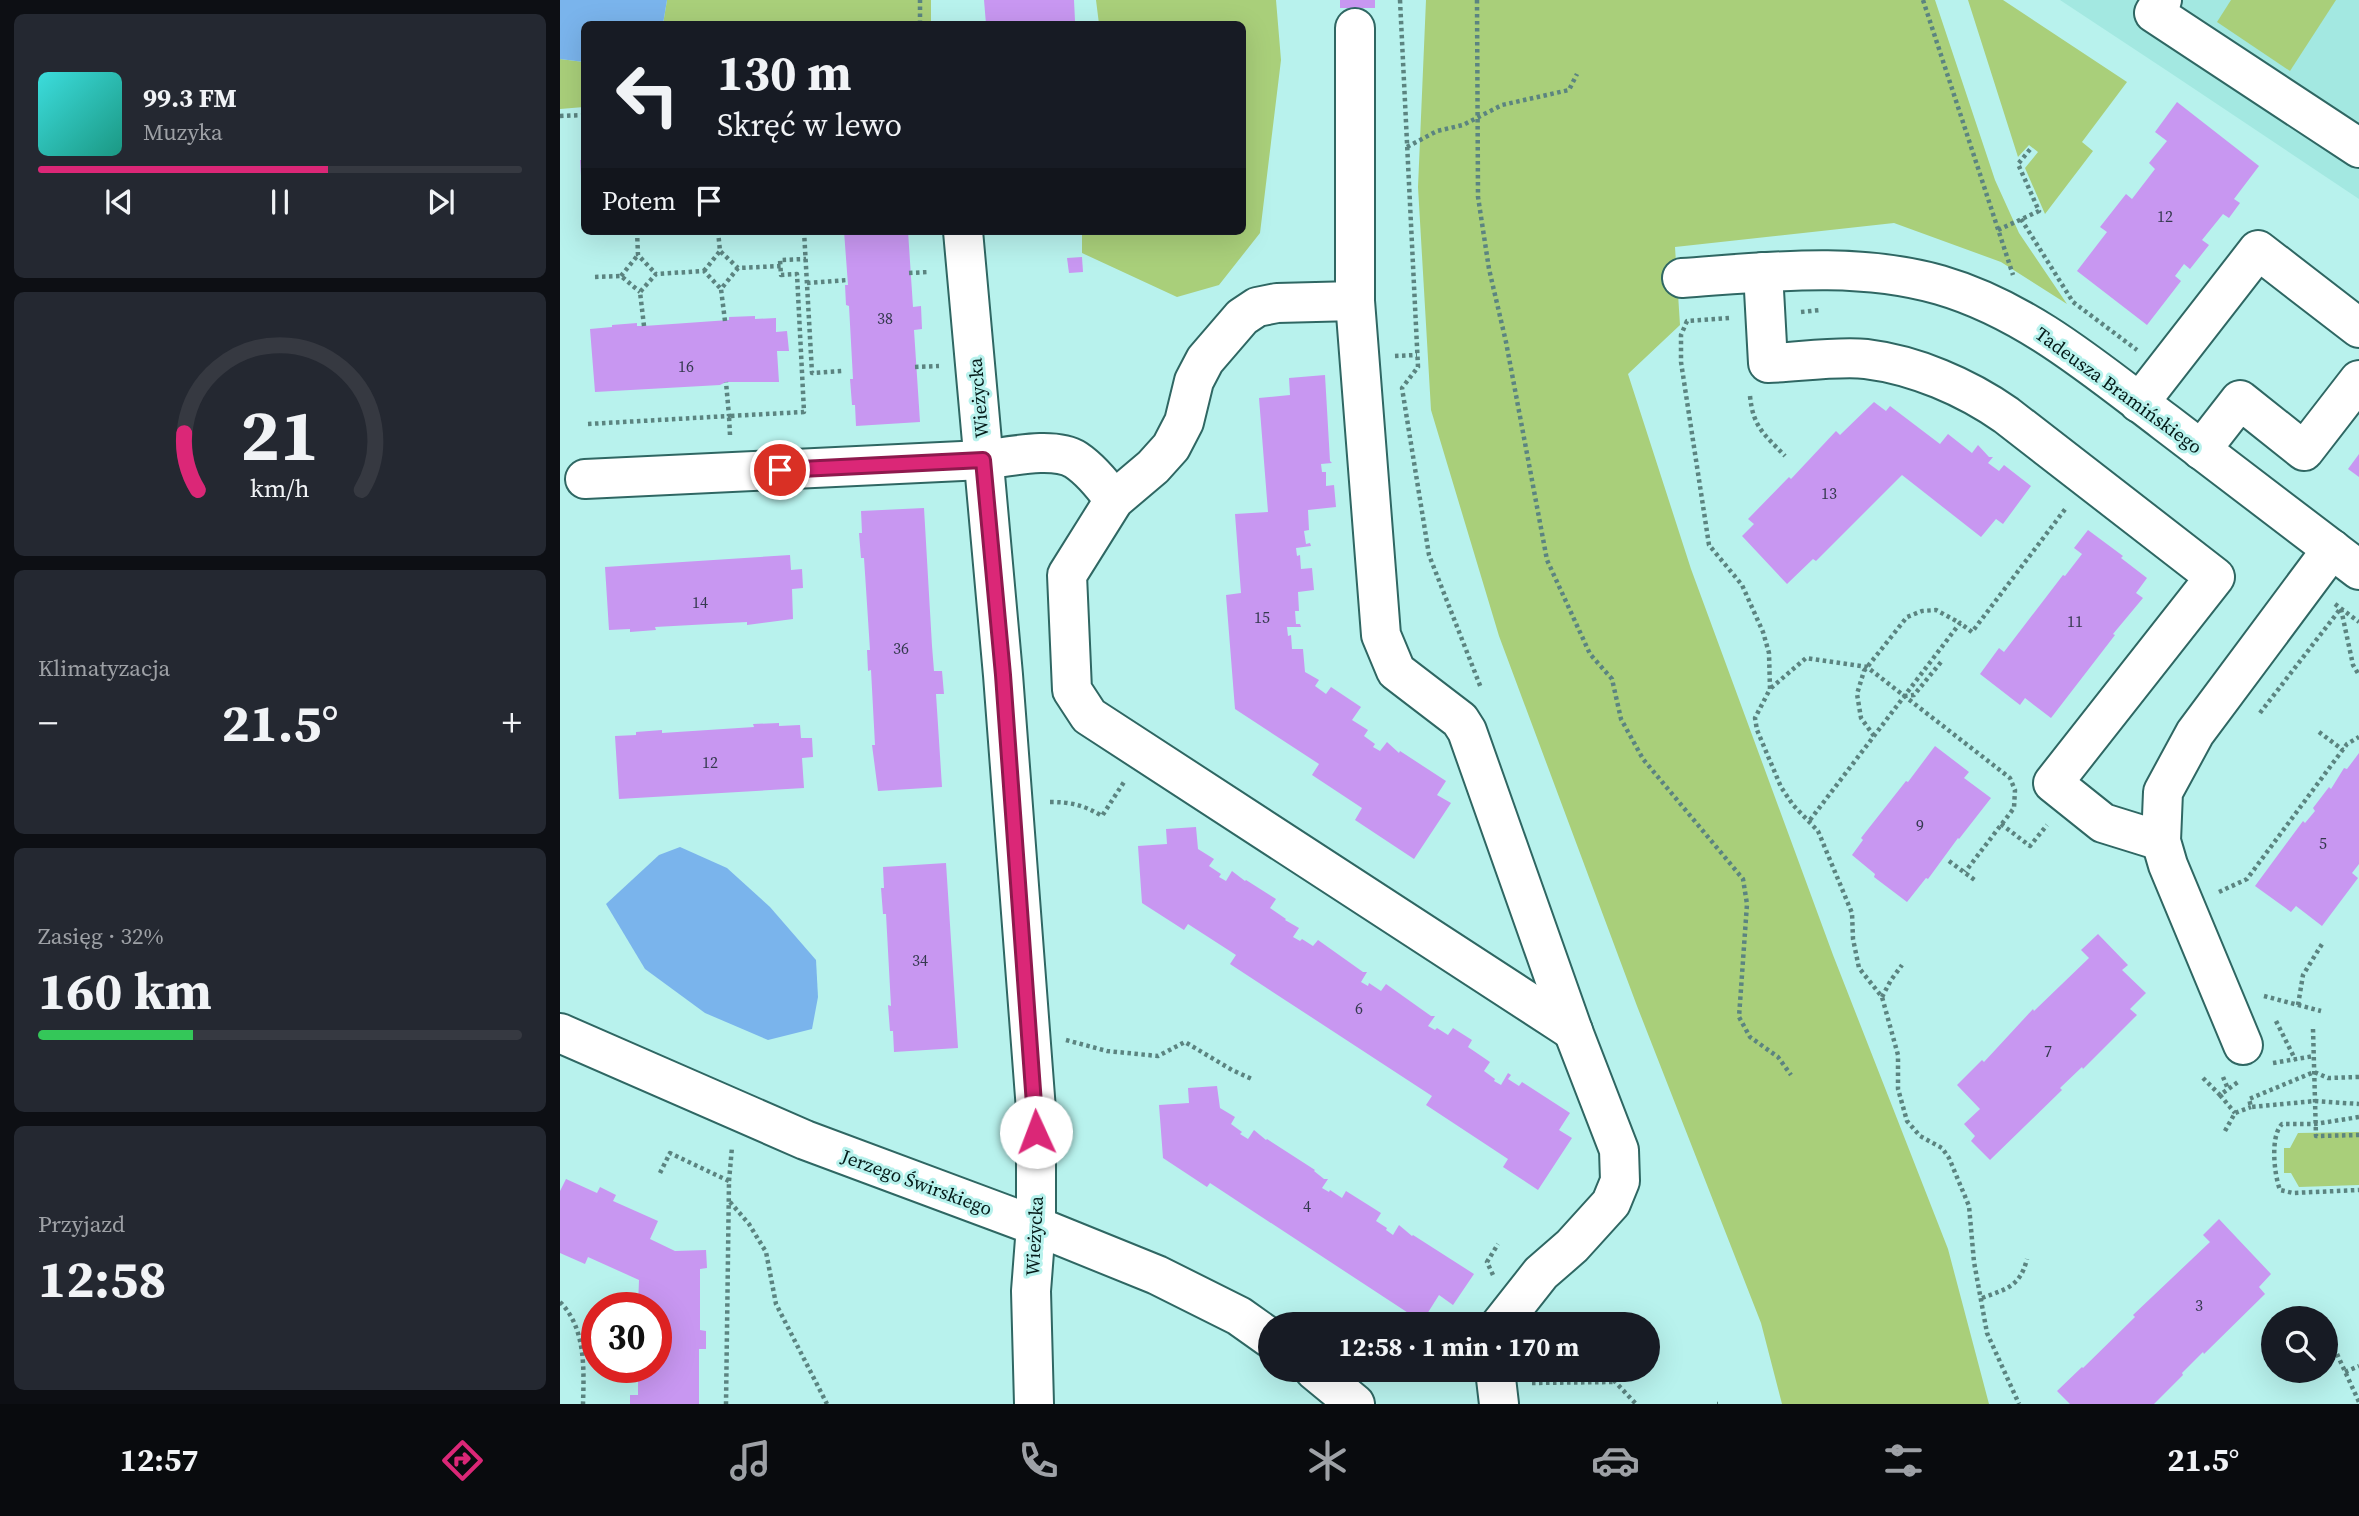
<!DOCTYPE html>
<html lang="pl">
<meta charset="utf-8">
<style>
body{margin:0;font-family:"Source Serif 4",serif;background:#242831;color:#f1f3f6;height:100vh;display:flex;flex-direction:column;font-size:26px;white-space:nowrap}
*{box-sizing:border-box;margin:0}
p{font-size:23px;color:#9ea1a6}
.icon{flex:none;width:38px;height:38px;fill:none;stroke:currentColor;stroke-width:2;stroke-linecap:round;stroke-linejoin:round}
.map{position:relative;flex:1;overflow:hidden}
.panel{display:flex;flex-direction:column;gap:14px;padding:14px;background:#0d0f14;width:560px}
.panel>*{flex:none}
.top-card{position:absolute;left:21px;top:21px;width:665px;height:214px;border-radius:10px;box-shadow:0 7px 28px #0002;background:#171b24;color:#f1f3f6;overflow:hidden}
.buttons{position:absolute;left:1701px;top:1306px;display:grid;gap:14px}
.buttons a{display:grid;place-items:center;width:77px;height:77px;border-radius:50%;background:#171b24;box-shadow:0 7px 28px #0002;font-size:35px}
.speed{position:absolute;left:21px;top:1292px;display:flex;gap:14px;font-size:35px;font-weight:700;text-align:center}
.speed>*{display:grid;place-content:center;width:91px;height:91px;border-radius:50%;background:#171b24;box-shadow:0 7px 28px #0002;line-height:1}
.speed .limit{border:10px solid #d22;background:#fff;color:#111}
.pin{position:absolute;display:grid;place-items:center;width:60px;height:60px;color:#fff;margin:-30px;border:4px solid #fff;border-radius:50%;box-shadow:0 2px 7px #0007}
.me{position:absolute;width:77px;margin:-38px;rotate:358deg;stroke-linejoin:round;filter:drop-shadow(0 0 5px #0008)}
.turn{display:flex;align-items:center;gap:24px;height:147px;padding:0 21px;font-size:32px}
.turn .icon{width:91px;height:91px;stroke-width:2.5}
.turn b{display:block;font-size:49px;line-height:60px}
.then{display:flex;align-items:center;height:66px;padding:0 21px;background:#0003;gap:14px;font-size:26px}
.big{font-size:52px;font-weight:700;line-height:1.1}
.panel .tile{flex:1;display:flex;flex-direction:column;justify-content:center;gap:10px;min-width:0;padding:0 24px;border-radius:10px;background:#242831}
.panel .dial{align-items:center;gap:0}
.dial svg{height:182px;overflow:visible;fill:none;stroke:#363941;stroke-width:7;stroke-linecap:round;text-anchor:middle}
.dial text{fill:#f1f3f6;stroke:none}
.song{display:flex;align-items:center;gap:21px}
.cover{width:84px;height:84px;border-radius:10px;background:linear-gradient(135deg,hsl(180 70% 55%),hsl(170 70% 35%))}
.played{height:7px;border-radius:4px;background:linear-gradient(90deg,#db2777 60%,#363941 60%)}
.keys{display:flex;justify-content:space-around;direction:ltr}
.heat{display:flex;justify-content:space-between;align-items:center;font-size:38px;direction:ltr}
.charge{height:10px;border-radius:5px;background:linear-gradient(90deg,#34c759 32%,#363941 0)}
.trip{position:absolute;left:698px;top:1312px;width:402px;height:70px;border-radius:35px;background:#171b24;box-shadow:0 7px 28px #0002;font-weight:700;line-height:70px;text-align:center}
.menu{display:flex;height:112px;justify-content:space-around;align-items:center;background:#090b0e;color:#9ea1a6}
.menu .icon{width:49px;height:49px}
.menu .active{color:#db2777}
.menu b{font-size:32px;color:#f1f3f6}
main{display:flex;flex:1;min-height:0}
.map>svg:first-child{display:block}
.built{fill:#a3e8e1}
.green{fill:#a9cf7a}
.water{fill:#7ab4ec}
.building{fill:#c897f1}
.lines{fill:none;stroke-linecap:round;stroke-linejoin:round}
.minor-casing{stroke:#2f6763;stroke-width:42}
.path{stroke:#5b8480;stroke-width:4.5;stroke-dasharray:3.5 3.5;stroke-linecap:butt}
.minor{stroke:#fff;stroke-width:38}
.route-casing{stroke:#8e194d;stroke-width:18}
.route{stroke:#db2777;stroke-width:12}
.labels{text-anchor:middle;stroke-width:6;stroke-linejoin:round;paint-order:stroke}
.number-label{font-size:16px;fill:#34394e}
.street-label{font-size:19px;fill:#031a18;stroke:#b8f2ed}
</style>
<main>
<section class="panel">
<div class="tile">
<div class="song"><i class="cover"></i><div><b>99.3 FM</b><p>Muzyka</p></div></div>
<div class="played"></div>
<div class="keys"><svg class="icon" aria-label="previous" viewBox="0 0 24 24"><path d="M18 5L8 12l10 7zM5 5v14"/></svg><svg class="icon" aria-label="pause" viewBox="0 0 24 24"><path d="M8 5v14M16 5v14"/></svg><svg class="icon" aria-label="next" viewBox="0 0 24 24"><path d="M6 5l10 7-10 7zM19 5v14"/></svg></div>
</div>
<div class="tile dial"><svg viewBox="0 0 100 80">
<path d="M14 69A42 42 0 1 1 86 69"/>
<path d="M14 69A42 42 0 0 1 8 44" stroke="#db2777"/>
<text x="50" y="56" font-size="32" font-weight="700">21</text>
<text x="50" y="72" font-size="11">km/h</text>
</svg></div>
<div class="tile"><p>Klimatyzacja</p>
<div class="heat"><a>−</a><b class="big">21.5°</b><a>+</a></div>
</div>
<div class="tile"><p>Zasięg · 32%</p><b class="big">160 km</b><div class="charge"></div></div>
<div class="tile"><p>Przyjazd</p><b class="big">12:58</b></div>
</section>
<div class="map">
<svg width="1799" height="1404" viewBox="0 0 1799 1404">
<rect width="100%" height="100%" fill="#b8f2ed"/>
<path class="built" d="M1500 0H1799V199L1612 74Z"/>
<g class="green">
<path d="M107 0H371V24H103Z"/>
<path d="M536 0H716L721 60 700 233 659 285 617 297 522 253V231H682V24H539Z"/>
<path d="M866 0H1375L1435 180 1459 233 1507 304 1441 262 1334 223 1115 247 1120 325 1068 374 1131 569 1273 955 1388 1249 1429 1404H1222L1201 1323 1077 1006 939 636 871 410 858 187Z"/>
<path d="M1408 0H1443L1567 82 1522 142 1533 151 1485 214 1465 168 1478 152 1469 145 1458 157Z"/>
<path d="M1671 0H1776L1730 71 1657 22Z"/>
<path d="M0 59 24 62V107L0 109Z"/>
<path d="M1799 1132V1185L1739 1187 1731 1173H1724V1148H1730L1738 1133Z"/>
</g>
<g class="water">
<path d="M0 0H107L103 24H24V62L0 59Z"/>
<path d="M120 847 167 868 210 907 256 960 258 997 252 1029 208 1040 145 1013 85 969 46 904 99 855Z"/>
</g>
<g class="building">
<path d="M424 0H514L515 21H507V24H426Z"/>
<rect x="780" y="0" width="35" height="8"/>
<path d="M1617 102 1699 166 1674 199 1680 203 1669 218 1663 214 1642 240 1649 245 1630 269 1624 264 1615 276 1621 281 1587 325 1517 271 1547 232 1540 227 1566 194 1572 199 1595 169 1589 163 1607 141 1595 132Z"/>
<path d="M20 160H24V193H22Z"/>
<path d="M284 231H348L353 307 361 306 362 329 354 330 360 422 296 426 295 405H292L290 379H293L289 306 286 305 285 285H288Z"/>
<path d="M522 257 523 272 509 273 507 258Z"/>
<path d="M195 316V319L216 318V332L227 331 229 351H217L219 382H166L160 385 35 392 30 329 52 327V325L77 323V326H84L169 320V317Z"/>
<path d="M765 375 770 461 772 463 761 464 762 472H766V486L774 485 776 507 748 510 749 530 744 531 746 544 750 543 751 546 736 548 737 556 740 555 741 569 752 568 754 590 738 592 739 611H735L736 624H740L741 627H727L728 636 731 635 732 649H743L745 672 759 680 755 686 766 694 771 687 801 707 792 720 808 730 804 736 815 744 813 747 820 751 827 742 839 753 840 751 886 781 877 795 891 803 854 859 795 820 802 808 752 775 759 764 675 709 666 595 681 593 675 514 708 512 699 398 730 395 729 378Z"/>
<path d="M1314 402 1326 411 1330 406 1380 444 1388 434 1412 453 1418 445 1429 457H1433L1428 463 1439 471 1444 465 1471 486 1443 524 1436 519 1421 537 1342 475 1256 561 1253 559 1227 584 1182 536 1194 524 1188 519 1229 477 1231 479 1276 431 1280 435Z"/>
<path d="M1799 454V477L1788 469Z"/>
<path d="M364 508 372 646 374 671H382L384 694H376L382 787 318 791 312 745H315L311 670 308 671 307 650H310L304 558H301L299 533H302L301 511Z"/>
<path d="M1528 530 1563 556 1561 558 1587 578 1576 593 1583 598 1553 634 1555 635 1491 718 1465 698 1460 705 1420 674 1439 648 1444 652 1503 575 1505 576 1522 554 1514 548Z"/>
<path d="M230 555 231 570 242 569 243 588 232 589 233 619 187 625V622L95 627 96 630 70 632V629L49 630 45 567Z"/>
<path d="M219 723V726L240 725 241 738H252L253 757 242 758 244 788 59 799 55 736 76 735V732L102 730V733L194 727 193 724Z"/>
<path d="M1375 746 1409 772 1404 778 1431 798 1399 839 1398 838 1368 879 1366 878 1347 902 1314 877 1315 874 1292 855 1303 840 1301 838 1346 781 1348 782Z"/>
<path d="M1799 753V864L1792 873 1798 878 1762 926 1736 906 1731 912 1695 886 1743 821 1745 823 1755 811 1753 808 1769 787 1771 789 1784 768 1787 769Z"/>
<path d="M636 827 638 849 654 859 649 866 661 874 659 877 666 881 672 871 685 881 686 880 716 899 710 908 726 919 725 920 739 928 733 937 740 941 742 939 753 946 758 940 803 972H807L801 982 808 986 809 983 821 991 826 984 871 1016H875L868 1026 875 1030 877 1028 888 1035 893 1028 912 1040 908 1047 930 1062 924 1071 935 1079 934 1081 941 1085 948 1073 951 1075 948 1079 959 1086 962 1082 1010 1113 999 1130 1012 1138 978 1190 943 1167 948 1159 866 1105 872 1096 670 964 676 955 628 924 624 930 582 903 578 846 607 844 606 829Z"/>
<path d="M386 863 398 1048 334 1052 333 1031H330L328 1005 331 1006 326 914H323L321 888H324L323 867Z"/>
<path d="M1538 934 1568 965 1562 970 1586 993 1570 1009 1577 1015 1523 1069 1522 1067 1500 1088 1502 1090 1430 1160 1411 1141 1415 1136 1404 1124 1420 1109 1397 1085 1422 1060 1424 1062 1473 1009 1474 1011 1529 958 1521 950Z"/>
<path d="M657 1086 660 1108 675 1117 671 1124 682 1132 680 1134 688 1139 694 1130 706 1140 707 1139 755 1170 754 1171 764 1179H768L762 1188 769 1192 770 1190 782 1198 786 1191 821 1213 816 1221 827 1228 826 1230 833 1235 839 1225 852 1236 853 1235 914 1274 893 1305 879 1295 862 1322 650 1183 647 1187 603 1158 599 1105 629 1103 628 1088Z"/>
<path d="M6 1179 37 1193 40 1187 56 1195 53 1201 98 1221 90 1239 115 1251 146 1250 147 1268 140 1269V1330L146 1331V1349H139V1404H70V1395H78V1367H96V1307H78L79 1280 28 1257 25 1264 0 1253V1191Z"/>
<path d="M1659 1219 1711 1274 1699 1287 1705 1294 1644 1354 1643 1352 1622 1373 1623 1375 1594 1404H1510L1497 1391 1522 1367 1523 1368 1575 1317 1573 1315 1650 1242 1643 1235Z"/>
</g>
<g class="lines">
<g class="minor-casing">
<g id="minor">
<path d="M1602 0 1594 13 1799 148"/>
<path d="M795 28V301L821 635 836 671 900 720 907 731 1013 1031 1059 1150 1060 1181 1051 1203 1012 1246 981 1273 940 1325"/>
<path d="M403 231 443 675 476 1110V1226L471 1291 474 1404"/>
<path d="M1203 272 1208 363C1237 362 1278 356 1306 359 1355 365 1406 387 1446 415L1655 577 1493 783 1543 823 1601 841"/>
<path d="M1122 278C1208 272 1296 261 1380 285 1466 310 1535 369 1605 422 1669 471 1734 520 1799 570"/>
<path d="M795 301 717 303 697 307 682 317 645 360 634 381 624 422 611 447 593 467 554 500 507 575 512 690 529 716 1013 1031"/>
<path d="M1579 403 1698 250 1799 328"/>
<path d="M1641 450 1680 400 1744 451 1799 380"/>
<path d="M25 479 423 460C448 457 494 446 516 460 531 470 543 485 554 500"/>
<path d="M0 1033 245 1140 476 1226 597 1275 679 1316 710 1338"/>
<path d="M1683 1045 1608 865 1601 841 1603 792 1635 733 1772 549"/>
<path d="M754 1370 795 1404"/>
<path d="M935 1370 939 1404"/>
</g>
</g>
<g class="path">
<path d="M840 0 858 367 842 388 869 555 921 688"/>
<path d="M917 0 918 197 929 269 946 342 987 560 1030 654 1052 679 1061 719 1083 759 1183 879 1187 904 1179 1017 1190 1037 1218 1057 1231 1075"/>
<path d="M1363 0 1453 275"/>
<path d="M360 24V0"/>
<path d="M0 116 24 115"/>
<path d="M847 147 877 131 903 125 942 105 1009 90 1017 74"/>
<path d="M1461 219 1513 302 1577 350"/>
<path d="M1438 230 1479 211 1458 164 1472 147"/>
<path d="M77 231 78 255 96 274"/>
<path d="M158 231 160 251 178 268 221 266"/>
<path d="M244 231 252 373 283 371"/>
<path d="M144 271 160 251"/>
<path d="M349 273 369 272"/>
<path d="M61 276 78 255"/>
<path d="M35 277 61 276 80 292"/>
<path d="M247 283 287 280"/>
<path d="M1241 312 1260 310"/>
<path d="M1169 318 1127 321 1121 335V362L1149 545 1182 585 1203 632 1209 653 1210 689 1195 718 1197 730 1221 787 1233 805 1258 831 1292 913 1293 939 1299 968 1322 997 1338 1055V1089L1347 1121 1360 1136 1382 1148 1389 1158 1409 1206 1414 1262 1427 1333 1459 1404"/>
<path d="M165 321 161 289 178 268"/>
<path d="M84 326 80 292 96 274 144 271 161 289"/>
<path d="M835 356 857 355"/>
<path d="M355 367 379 366"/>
<path d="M1190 396C1193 427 1204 434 1225 456"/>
<path d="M28 424 169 416 166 382"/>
<path d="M170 435 169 416 244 412 237 274 221 275 220 260 246 259"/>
<path d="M1775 604 1799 622"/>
<path d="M1781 609 1793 665 1799 675"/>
<path d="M1211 688 1246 658 1307 667 1450 778 1455 790 1454 808 1405 872"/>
<path d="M1344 696 1354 695 1381 662"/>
<path d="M1700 713 1781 608"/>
<path d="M1759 732 1783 750"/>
<path d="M1314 736 1301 718 1297 694 1304 671 1347 617 1362 611 1376 610 1400 623"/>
<path d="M490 802C510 802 524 805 542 816L564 782"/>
<path d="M1250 820 1400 623 1412 632 1506 508"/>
<path d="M1441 824 1470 846 1487 825"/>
<path d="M1389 861 1416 881"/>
<path d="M1659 892 1687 879 1787 744 1799 737"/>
<path d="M1704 996 1761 1011"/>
<path d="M1322 997 1331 980 1342 965"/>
<path d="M1738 1005 1743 975 1762 944"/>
<path d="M1716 1021 1735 1059"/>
<path d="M1753 1029 1756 1136 1799 1135"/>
<path d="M506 1040 547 1051 598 1056 625 1042 672 1070 694 1080"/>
<path d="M1713 1063 1754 1056"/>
<path d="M1663 1077 1668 1089"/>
<path d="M1799 1077 1768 1078 1754 1072 1689 1099 1691 1107 1755 1101 1799 1104"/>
<path d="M1643 1078 1660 1095 1678 1082"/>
<path d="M1660 1095 1675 1113"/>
<path d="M1799 1117 1755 1124H1722C1710 1136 1714 1174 1720 1190L1733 1193 1799 1190"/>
<path d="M1665 1131 1675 1113 1691 1107"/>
<path d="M100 1173 110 1153 169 1181 166 1404"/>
<path d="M169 1181 172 1147"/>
<path d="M170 1202 189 1224 206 1252 216 1304 267 1404"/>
<path d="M933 1275 927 1262 938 1244"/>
<path d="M1422 1298C1446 1289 1460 1287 1467 1259"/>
<path d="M0 1302C26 1328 24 1369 23 1404"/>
<path d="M993 1315 1002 1325"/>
<path d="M1777 1354 1799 1402"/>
<path d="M1044 1370 1076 1404"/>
<path d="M1785 1372 1799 1366"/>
<path d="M972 1383 1055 1382"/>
<path d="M1157 1404H1158"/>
</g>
<use href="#minor" class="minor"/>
</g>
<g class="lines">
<g class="route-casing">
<path id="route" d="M220 470 423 460 443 675 476 1132"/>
</g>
<use href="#route" class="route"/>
</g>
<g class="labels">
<g class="number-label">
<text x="1605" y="222">12</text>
<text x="325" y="324">38</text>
<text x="126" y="372">16</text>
<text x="1269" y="499">13</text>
<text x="140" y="608">14</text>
<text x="702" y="623">15</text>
<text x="1515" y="627">11</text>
<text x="341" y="654">36</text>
<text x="150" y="768">12</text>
<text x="1360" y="831">9</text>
<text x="1763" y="849">5</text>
<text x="360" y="966">34</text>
<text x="799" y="1014">6</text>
<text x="1488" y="1057">7</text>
<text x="747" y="1212">4</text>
<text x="1639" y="1311">3</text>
</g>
<g class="street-label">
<text transform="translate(1559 390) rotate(36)" y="7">Tadeusza Bramińskiego</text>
<text transform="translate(418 398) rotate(-95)" y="7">Wieżycka</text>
<text transform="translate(357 1182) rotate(20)" y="7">Jerzego Świrskiego</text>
<text transform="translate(474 1236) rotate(-87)" y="7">Wieżycka</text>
</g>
</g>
</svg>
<div class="buttons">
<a><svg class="icon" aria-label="search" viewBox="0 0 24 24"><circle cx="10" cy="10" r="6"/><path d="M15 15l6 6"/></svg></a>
</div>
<div class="speed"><div class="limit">30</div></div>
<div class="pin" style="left:220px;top:470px;background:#d93025"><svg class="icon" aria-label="arrive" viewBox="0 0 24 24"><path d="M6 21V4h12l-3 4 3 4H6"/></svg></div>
<svg class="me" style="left:476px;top:1132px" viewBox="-20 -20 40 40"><circle r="19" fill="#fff"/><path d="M0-13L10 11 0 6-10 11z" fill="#db2777"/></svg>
<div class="trip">12:58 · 1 min · 170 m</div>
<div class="top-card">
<div class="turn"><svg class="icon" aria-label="left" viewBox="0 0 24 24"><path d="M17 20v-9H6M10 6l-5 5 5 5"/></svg><div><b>130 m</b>Skręć w lewo</div></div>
<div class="then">Potem<svg class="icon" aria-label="arrive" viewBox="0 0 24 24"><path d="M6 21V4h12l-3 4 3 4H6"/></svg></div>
</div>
</div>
</main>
<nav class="menu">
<b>12:57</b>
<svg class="icon active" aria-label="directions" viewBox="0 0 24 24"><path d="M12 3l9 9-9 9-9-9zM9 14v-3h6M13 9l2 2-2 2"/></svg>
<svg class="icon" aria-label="music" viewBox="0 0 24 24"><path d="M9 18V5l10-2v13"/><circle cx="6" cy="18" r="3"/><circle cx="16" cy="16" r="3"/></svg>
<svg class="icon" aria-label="phone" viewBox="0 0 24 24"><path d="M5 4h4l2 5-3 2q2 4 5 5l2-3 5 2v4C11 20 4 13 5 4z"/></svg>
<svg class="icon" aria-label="climate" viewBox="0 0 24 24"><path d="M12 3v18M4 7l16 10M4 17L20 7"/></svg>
<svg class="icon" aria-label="car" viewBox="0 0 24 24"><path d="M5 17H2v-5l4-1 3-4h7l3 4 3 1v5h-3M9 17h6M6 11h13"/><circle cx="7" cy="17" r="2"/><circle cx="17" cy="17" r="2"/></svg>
<svg class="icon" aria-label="filters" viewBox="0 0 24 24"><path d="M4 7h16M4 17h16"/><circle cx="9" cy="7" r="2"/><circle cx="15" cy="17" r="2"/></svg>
<b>21.5°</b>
</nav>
